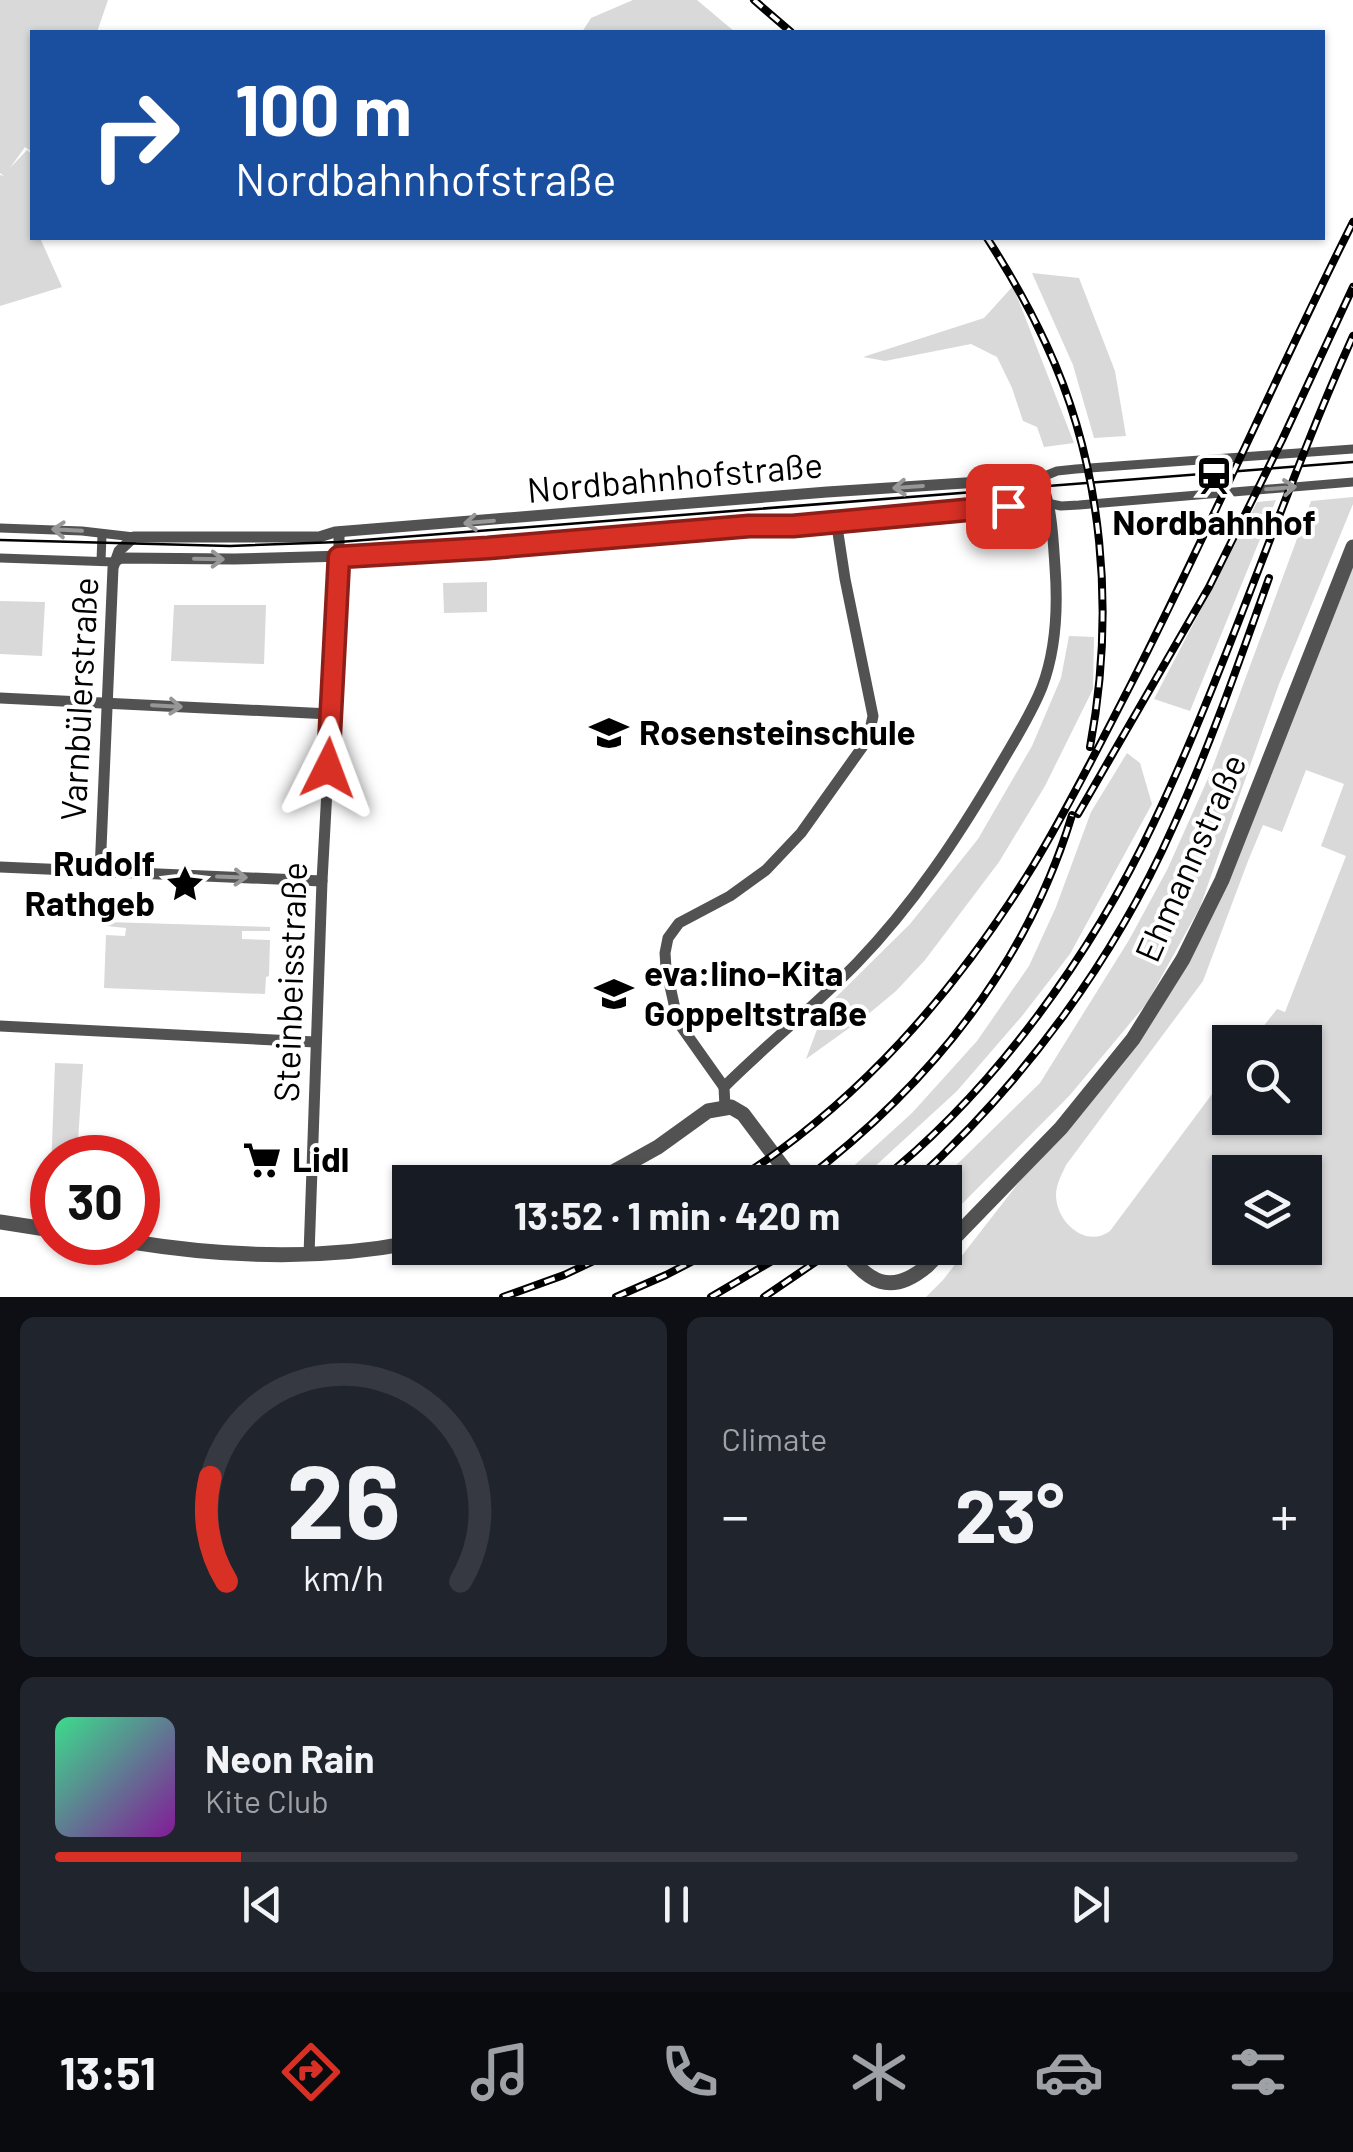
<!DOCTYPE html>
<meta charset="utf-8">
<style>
body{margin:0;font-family:Barlow,sans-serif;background:#20242c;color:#f1f3f6;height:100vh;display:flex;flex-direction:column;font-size:38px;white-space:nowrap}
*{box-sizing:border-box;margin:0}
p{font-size:32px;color:#9ea1a6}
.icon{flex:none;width:55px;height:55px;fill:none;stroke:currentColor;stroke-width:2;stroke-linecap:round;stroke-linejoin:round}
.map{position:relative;height:1297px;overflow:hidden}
.sheet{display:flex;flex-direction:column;gap:20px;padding:20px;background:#0d0f14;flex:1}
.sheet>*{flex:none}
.guide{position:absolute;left:30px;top:30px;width:1295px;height:210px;border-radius:0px;box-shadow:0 2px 8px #0004;background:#1a4fa0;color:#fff;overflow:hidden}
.controls{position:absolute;left:1212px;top:1025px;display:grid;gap:20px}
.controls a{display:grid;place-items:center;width:110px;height:110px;border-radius:0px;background:#171b24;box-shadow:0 2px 8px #0004;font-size:50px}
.speed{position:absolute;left:30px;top:1135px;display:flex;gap:20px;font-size:50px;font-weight:700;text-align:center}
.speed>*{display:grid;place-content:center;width:130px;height:130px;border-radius:50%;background:#171b24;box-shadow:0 2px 8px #0004;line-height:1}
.speed .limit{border:15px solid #d22;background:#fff;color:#111}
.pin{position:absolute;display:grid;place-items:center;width:85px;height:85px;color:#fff;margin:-42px;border-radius:20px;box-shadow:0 5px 15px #0006}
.me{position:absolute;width:110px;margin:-55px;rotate:3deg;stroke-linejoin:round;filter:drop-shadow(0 0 8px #0008)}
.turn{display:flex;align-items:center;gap:35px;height:210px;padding:0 40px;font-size:45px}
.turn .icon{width:130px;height:130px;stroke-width:2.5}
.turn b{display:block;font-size:70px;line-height:85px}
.big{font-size:75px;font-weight:700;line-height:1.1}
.sheet .tile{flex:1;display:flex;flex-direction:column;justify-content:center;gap:15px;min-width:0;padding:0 35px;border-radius:15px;background:#20242c}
.sheet .dial{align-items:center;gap:0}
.dial svg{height:260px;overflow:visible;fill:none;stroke:#363941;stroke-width:7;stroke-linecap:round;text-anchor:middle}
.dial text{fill:#f1f3f6;stroke:none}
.song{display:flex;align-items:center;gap:30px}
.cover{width:120px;height:120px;border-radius:15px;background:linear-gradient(135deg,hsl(150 70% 55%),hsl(290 70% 35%))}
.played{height:10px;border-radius:5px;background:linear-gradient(90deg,#d93025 15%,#363941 15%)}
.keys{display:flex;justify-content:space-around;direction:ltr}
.heat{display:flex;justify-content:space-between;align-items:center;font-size:55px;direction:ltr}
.sheet .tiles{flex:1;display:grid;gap:20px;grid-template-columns:1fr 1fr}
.tile:last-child{grid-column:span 2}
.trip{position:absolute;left:392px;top:1165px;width:570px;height:100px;border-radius:0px;background:#171b24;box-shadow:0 2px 8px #0004;font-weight:700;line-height:100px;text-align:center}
.tabs{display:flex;height:160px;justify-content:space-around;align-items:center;background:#090b0e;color:#9ea1a6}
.tabs .icon{width:70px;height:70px}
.tabs .active{color:#d93025}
.tabs b{font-size:45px;color:#f1f3f6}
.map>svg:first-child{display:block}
.green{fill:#d9d9d9;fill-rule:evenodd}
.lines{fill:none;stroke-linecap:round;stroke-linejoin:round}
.pedestrian{stroke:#525252;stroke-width:9}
.minor{stroke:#525252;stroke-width:11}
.tertiary{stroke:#525252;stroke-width:15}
.tram{stroke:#000;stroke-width:2.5}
.rail-casing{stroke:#000;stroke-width:8}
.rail{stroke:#fff;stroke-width:4;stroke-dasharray:11;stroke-linecap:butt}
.oneway{stroke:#979797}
.route-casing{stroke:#8d1f18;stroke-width:25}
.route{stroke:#d93025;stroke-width:18}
.labels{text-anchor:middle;stroke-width:8;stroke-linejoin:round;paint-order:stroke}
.street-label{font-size:35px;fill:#000;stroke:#fff}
.poi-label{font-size:35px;font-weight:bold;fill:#000;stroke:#fff;text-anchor:start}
</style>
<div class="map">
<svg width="1353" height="1297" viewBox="0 0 1353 1297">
<rect width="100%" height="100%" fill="#fff"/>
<g class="green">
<path d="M0 0H108L97 32H32V152L25 147 10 168 27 150 32 154V238H40L62 287 0 306V175L4 176 0 173Z"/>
<path d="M633 0H697L735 32H582L591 18Z"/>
<path d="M1032 273 1079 278 1115 371 1126 436 1094 438 1073 365Z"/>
<path d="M1013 286 1074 443 1044 447 1037 427 1023 421 1012 388 997 357 971 344 885 361 863 357 984 318Z"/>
<path d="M1353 497V504L1279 684 1200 907 1147 1003 1070 1095 945 1221V1182H939L1040 1083 1129 940 1167 870 1210 774 1311 501Z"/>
<path d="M1276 500 1190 711 1154 699 1257 502Z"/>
<path d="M1353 547V1297H926L943 1280 1061 1128 1183 959ZM1306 770 1344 784 1321 846 1346 856 1285 1012 1277 1009 1251 1042H1305V1118H1230V1070L1110 1231C1086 1249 1056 1222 1056 1195 1056 1184 1062 1174 1066 1165L1203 981 1248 861 1263 825 1282 832ZM1230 1172H1305V1248H1230Z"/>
<path d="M487 582V612L444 613 443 583Z"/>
<path d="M0 601 45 602 42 656 0 654Z"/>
<path d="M174 605H266L264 664 171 661Z"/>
<path d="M1069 636 1094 637 1093 689 1045 786 999 862 925 960 896 991 866 1016 806 1059 825 1008 910 924 978 839 1032 746 1061 678Z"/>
<path d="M1127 753 1140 763 1152 804 1070 954 1022 1016 957 1091 858 1182H836L912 1113 977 1041 1029 966 1056 907 1091 812Z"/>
<path d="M107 922 270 927V931H242V939L270 940 269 976 266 977 265 994 104 988 106 935 125 936 126 928 107 926Z"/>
<path d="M55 1063 83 1064 77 1157 52 1158V1199L50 1198Z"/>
</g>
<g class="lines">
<g class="pedestrian">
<path d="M1040 478 1057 471 1076 469 1353 449"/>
<path d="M1047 503 1061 506 1079 505 1353 482"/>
<path d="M0 528 82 531 134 537"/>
<path d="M0 558 114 562"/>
<path d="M101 561 102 535"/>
</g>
<g class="minor">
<path d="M114 562 121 558 234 559 380 555 749 526 793 525 836 520 1047 503"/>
<path d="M0 698 330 714"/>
<path d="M0 867 322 881"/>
<path d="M100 872 113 568 119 551 134 537H319L335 532 827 492 1040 478C1052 505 1053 538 1055 567 1058 607 1056 650 1042 687 1031 715 1014 741 999 767 958 837 913 905 857 963 815 1006 767 1044 724 1087L725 1107"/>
<path d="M0 1026 315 1042"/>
<path d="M724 1087 678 1022 666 968 665 953 668 938 679 923 730 896 766 870 801 833 868 739 873 716 845 579 836 520"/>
<path d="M309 1255 322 881 339 571V536L341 532"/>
</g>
<g class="tertiary">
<path d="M595 1182 658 1147 708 1111 731 1107 743 1114 794 1182"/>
<path d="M0 1222 52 1230"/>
<path d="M132 1242C225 1257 317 1261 410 1243"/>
<path d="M842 1248C868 1282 890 1297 927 1266L1061 1128 1133 1039 1183 959 1222 880 1353 547"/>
</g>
<path class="tram" d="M0 540 230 546 339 542 1353 462"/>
<g class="rail-casing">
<g id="rail">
<path d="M754 0 791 32"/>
<path d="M987 238C1009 272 1029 307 1046 344 1104 468 1115 613 1090 747"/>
<path d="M1078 814 1209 587 1282 440 1353 287"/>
<path d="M733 1182C857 1105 957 990 1033 866 1068 808 1099 746 1130 686 1208 533 1276 375 1353 222"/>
<path d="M802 1182C927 1087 1026 967 1072 815"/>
<path d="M879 1182C994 1091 1092 954 1154 822 1229 664 1281 496 1353 336"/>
<path d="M914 1182C1023 1083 1113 962 1173 827 1210 746 1239 662 1269 578"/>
<path d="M503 1297 564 1275 621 1248"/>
<path d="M616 1297 666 1275 718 1248"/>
<path d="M711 1297 794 1248"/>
<path d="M764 1297 836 1248"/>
</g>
</g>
<use href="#rail" class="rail"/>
</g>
<defs><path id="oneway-shaft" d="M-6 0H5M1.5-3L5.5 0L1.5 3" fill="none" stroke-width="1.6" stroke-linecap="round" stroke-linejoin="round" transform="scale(2.5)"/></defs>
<g class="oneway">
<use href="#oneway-shaft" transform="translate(908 487) rotate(176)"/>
<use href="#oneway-shaft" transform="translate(1281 488) rotate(-5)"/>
<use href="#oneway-shaft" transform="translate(479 522) rotate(175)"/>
<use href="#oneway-shaft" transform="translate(67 530) rotate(-177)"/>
<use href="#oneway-shaft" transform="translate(209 559) rotate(1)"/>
<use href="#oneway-shaft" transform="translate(167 706) rotate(3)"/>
<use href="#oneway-shaft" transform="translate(232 877) rotate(2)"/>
</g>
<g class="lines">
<g class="route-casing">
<path id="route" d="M328 768 339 557 488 548 749 526H793L1008 506"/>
</g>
<use href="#route" class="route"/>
</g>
<defs>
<g id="station-bare" transform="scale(3)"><path d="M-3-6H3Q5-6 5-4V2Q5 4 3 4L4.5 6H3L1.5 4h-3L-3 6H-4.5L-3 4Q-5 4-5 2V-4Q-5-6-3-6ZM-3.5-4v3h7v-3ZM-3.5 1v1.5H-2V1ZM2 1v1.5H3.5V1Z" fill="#000" stroke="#fff" stroke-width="2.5" paint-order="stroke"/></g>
<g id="school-bare" transform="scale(3)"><path d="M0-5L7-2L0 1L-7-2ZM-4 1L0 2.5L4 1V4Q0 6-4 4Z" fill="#000" stroke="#fff" stroke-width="2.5" paint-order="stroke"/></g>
<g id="sight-bare" transform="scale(3)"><path d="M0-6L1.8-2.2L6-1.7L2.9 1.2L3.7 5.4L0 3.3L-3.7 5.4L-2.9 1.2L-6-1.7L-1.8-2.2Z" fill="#000" stroke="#fff" stroke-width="2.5" paint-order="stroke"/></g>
<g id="supermarket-bare" transform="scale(3)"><path d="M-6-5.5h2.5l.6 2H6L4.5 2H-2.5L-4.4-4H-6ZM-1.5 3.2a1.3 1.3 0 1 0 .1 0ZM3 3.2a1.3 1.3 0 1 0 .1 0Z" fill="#000" stroke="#fff" stroke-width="2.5" paint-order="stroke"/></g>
</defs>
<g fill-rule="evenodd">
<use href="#station-bare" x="1214" y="476"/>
<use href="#school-bare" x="609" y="733"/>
<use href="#sight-bare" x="185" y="884"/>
<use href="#school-bare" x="614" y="994"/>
<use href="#supermarket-bare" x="262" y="1160"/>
</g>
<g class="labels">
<g class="street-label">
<text transform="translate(675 478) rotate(-5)" y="12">Nordbahnhofstraße</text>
<text transform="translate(80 699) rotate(-87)" y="12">Varnbülerstraße</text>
<text transform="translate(1191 858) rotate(-66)" y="12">Ehmannstraße</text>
<text transform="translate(291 982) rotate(-88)" y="12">Steinbeisstraße</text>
</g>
<g class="poi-label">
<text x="1214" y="535" text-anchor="middle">Nordbahnhof</text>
<text x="639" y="745">Rosensteinschule</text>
<text x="155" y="876" text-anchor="end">Rudolf<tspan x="155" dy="40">Rathgeb</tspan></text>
<text x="644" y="986">eva:lino-Kita<tspan x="644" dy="40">Goppeltstraße</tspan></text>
<text x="292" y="1172">Lidl</text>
</g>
</g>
</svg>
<div class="controls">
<a><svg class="icon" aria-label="search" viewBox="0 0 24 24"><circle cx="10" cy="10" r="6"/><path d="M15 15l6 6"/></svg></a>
<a><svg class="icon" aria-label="layers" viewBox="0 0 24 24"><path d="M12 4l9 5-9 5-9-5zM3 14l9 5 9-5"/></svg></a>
</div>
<div class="speed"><div class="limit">30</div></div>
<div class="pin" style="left:1008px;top:506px;background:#d93025"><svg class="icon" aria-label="arrive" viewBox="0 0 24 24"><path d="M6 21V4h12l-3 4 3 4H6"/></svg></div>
<svg class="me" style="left:328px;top:768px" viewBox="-20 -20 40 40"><path d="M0-17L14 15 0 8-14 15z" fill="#d93025" stroke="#fff" stroke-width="4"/></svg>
<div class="trip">13:52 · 1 min · 420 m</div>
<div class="guide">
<div class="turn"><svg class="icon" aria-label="right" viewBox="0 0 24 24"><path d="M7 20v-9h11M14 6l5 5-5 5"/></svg><div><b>100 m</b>Nordbahnhofstraße</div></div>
</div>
</div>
<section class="sheet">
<div class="tiles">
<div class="tile dial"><svg viewBox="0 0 100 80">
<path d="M14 69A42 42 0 1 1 86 69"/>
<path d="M14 69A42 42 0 0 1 9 37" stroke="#d93025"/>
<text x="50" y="56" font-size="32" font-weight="700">26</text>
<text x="50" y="72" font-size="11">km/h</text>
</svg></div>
<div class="tile"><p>Climate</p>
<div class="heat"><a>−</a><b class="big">23°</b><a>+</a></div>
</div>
<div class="tile">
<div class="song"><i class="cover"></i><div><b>Neon Rain</b><p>Kite Club</p></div></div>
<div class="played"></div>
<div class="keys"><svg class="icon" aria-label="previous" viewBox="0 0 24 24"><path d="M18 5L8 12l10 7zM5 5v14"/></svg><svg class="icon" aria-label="pause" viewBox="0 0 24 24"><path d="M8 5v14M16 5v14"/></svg><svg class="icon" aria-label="next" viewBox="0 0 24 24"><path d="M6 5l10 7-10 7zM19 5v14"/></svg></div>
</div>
</div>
</section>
<nav class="tabs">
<b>13:51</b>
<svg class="icon active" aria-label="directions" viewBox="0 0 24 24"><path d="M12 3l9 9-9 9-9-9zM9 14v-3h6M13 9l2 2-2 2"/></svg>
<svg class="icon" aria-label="music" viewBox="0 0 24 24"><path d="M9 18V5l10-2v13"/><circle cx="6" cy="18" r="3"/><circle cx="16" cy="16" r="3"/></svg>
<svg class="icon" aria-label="phone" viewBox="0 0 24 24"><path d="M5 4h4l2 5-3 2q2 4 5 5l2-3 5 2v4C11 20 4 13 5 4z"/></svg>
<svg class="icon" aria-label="climate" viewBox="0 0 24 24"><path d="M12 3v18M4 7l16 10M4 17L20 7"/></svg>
<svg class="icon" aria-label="car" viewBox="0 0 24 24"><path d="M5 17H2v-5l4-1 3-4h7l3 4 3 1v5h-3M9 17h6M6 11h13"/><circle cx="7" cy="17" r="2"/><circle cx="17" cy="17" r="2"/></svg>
<svg class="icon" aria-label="filters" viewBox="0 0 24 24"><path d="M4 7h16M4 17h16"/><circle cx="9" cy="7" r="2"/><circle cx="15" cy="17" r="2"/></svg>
</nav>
